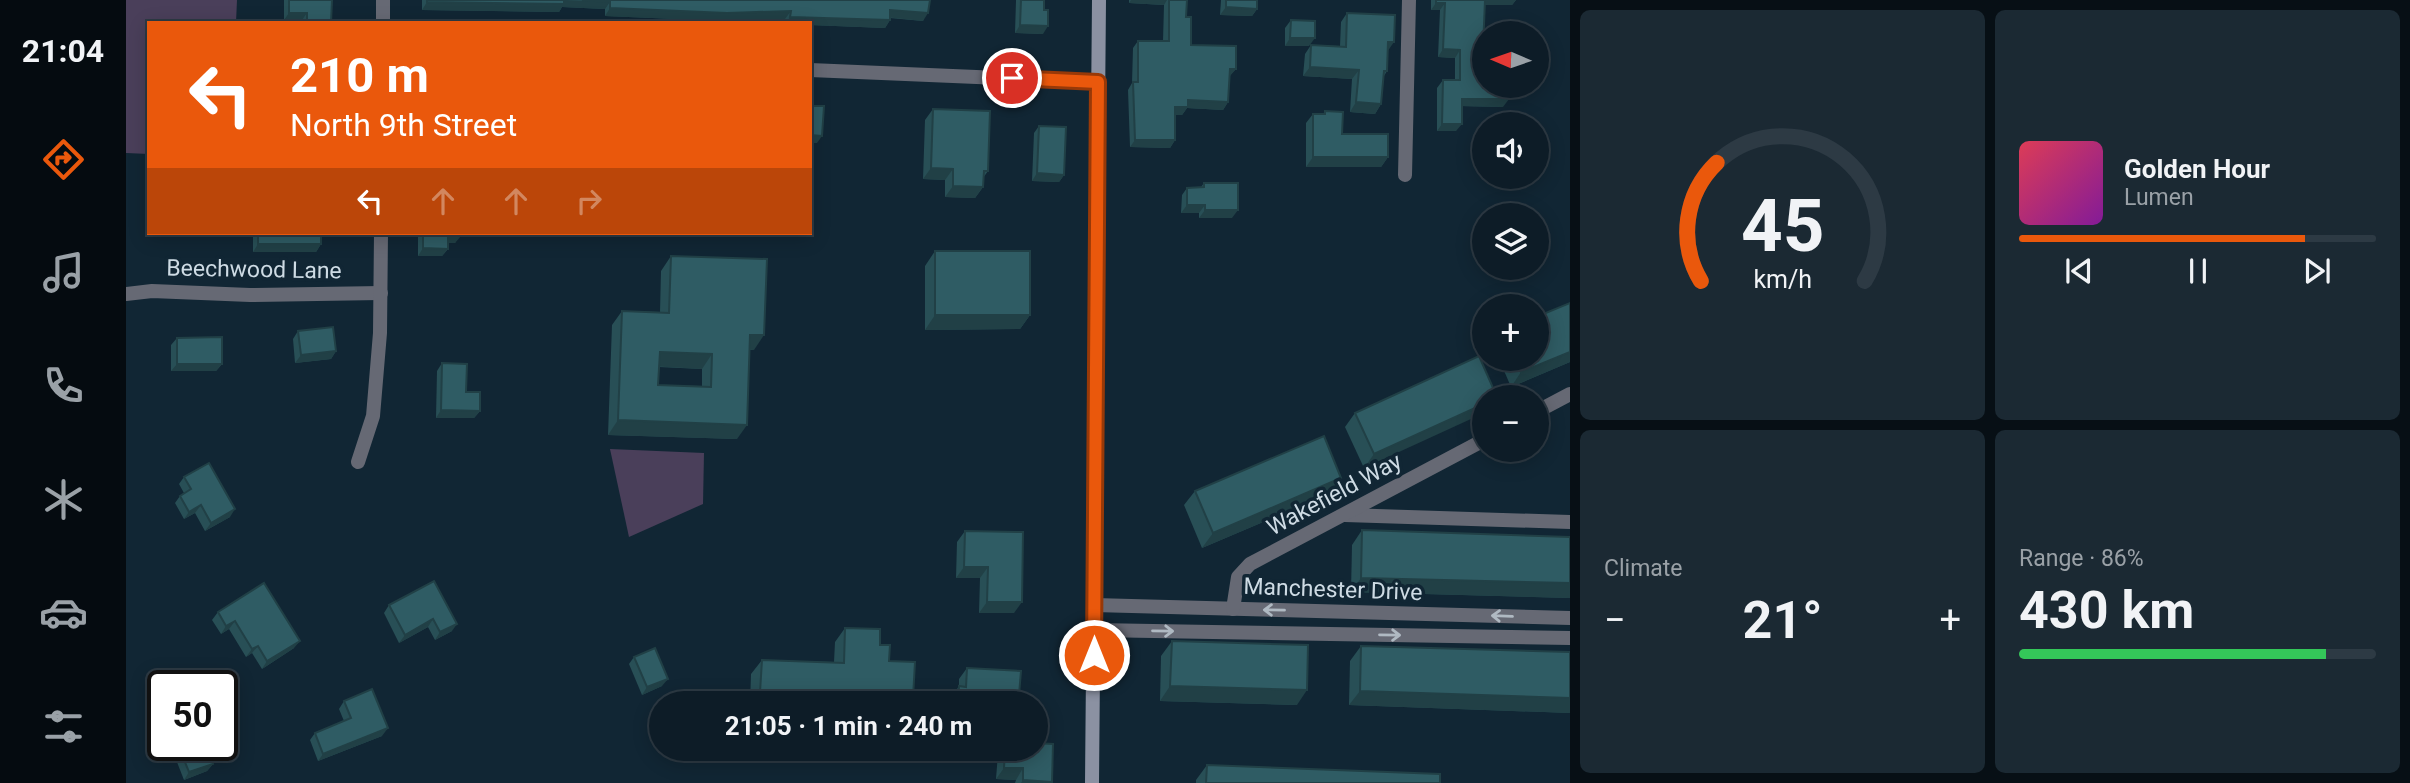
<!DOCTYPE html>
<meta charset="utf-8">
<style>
body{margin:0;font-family:Roboto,sans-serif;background:#1b2933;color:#f1f3f6;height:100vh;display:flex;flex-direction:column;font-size:26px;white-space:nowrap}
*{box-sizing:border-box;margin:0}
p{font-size:23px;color:#9aa1a7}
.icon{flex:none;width:38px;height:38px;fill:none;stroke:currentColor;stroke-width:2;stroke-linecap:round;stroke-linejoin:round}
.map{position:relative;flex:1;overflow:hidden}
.panel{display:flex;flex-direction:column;gap:10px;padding:10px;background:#070f15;width:840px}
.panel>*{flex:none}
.top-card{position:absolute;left:21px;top:21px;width:665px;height:214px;border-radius:0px;box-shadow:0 4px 18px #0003,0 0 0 2px #2d3a44;background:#ea580c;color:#fff;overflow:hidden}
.needle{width:46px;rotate:272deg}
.tools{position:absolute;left:1346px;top:21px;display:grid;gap:14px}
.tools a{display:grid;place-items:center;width:77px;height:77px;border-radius:50%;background:#0d1c27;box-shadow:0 4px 18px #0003,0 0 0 2px #2d3a44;font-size:35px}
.speed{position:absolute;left:21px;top:670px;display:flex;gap:14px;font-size:35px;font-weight:700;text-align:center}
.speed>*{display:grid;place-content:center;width:91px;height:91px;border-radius:50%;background:#0d1c27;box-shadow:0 4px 18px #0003,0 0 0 2px #2d3a44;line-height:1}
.speed .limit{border:4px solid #111;border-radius:10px;background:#fff;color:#111}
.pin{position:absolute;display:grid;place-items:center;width:60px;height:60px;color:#fff;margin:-30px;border:4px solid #fff;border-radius:50%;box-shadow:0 2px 7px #0007}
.me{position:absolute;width:77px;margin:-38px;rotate:0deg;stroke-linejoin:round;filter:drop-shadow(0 0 5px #0008)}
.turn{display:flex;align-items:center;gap:24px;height:147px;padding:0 28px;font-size:32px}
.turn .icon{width:91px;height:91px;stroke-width:2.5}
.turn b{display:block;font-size:49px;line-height:60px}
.lanes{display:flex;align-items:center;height:66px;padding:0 28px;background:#0003;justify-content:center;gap:35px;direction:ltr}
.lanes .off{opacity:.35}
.big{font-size:52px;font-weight:700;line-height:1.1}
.panel .card{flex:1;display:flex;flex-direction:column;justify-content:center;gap:10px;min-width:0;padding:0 24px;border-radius:10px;background:#1b2933}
.panel .dial{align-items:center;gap:0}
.dial svg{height:182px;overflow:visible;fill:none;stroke:#2d3a44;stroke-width:7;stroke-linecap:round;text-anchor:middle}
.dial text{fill:#f1f3f6;stroke:none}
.song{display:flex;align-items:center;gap:21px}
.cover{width:84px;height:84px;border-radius:10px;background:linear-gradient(135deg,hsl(350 70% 55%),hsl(290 70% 35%))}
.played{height:7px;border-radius:4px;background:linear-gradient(90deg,#ea580c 80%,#2d3a44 80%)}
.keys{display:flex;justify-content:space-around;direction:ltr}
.heat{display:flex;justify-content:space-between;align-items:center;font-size:38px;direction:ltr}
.charge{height:10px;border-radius:5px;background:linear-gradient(90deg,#34c759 86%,#2d3a44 0)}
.panel .tiles{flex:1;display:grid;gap:10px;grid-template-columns:repeat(2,1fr)}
.trip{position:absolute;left:523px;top:691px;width:399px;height:70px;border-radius:35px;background:#0d1c27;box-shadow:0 4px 18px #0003,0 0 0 2px #2d3a44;font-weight:700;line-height:70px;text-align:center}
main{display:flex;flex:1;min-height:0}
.menu{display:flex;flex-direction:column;width:126px;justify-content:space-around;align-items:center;background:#050b10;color:#9aa1a7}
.menu .icon{width:49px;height:49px}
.menu .current{color:#ea580c}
.menu b{font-size:32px;color:#f1f3f6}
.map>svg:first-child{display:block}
.green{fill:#4a3f5a}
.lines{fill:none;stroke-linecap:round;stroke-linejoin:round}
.minor{stroke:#666974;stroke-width:14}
.secondary{stroke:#8b91a2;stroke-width:14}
.wall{fill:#284f56;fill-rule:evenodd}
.shaded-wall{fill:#214046}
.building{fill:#2f5c64;stroke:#214046;stroke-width:2;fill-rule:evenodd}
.oneway{stroke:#afb9c2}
.route-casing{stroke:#983908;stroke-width:18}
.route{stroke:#ea580c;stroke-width:12}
.labels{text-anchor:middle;stroke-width:7;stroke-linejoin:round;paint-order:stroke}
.street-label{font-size:23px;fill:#cedbe4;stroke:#112634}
</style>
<main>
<nav class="menu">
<b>21:04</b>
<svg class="icon current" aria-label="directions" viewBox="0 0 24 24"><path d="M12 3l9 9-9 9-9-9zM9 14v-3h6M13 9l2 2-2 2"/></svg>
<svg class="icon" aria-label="music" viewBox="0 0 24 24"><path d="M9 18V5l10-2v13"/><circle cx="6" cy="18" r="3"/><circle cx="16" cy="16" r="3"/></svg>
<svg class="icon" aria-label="phone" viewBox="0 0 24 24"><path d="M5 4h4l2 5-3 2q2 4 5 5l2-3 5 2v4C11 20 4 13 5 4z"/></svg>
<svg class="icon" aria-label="climate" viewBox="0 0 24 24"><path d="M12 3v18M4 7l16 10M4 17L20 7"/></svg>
<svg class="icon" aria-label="car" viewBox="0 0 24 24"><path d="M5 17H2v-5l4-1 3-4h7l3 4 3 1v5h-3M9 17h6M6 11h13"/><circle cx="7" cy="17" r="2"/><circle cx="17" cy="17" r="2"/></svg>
<svg class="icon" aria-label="filters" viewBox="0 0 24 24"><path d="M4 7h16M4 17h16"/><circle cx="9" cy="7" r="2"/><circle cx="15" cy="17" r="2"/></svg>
</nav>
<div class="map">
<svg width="1444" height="783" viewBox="0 0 1444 783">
<rect width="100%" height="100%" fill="#112634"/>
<g class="green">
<path d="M0 0H111L110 23H23V154L0 153Z"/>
<path d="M484 449 578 453 577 504 503 537Z"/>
</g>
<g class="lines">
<g class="minor">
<path d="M257 23V0"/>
<path d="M684 70 972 82"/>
<path d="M1279 175 1283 0"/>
<path d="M0 294 26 291 124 295 255 293"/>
<path d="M1410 412 1444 394"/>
<path d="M232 462 247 416 254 333 255 233"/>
<path d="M1219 515 1444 522"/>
<path d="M968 605 1444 618"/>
<path d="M1107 609 1112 577 1124 564 1358 440"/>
<path d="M968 630 1444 638"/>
</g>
<path class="secondary" d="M966 783 973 0"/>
</g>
<g class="wall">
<path d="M158 0H206L205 23H176V20H158Z"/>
<path d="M296 0H804L797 21 764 18V20L759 28 684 25V23H659V19L596 21 479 16V9L436 7 433 12 296 10Z"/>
<path d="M890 0H918L917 34 889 33Z"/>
<path d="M1003 0H1061L1060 17 1065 45 1110 69 1103 76 1102 102 1097 110 1061 108 1056 115H1049V140L1044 148 1004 147 1002 90 1006 83 1007 48 1012 41H1037L1038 5 1003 3Z"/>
<path d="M1095 0H1131V9L1126 16 1094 15Z"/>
<path d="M1305 0H1390L1386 5H1359L1356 74 1377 107 1336 106 1330 131H1311V88L1317 80H1329V58L1312 57 1314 10H1305Z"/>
<path d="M1221 13 1262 51 1261 71 1258 76 1255 104 1249 114 1224 112 1226 79 1177 76 1179 54 1185 45 1214 46 1215 22Z"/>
<path d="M1165 20 1183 46H1159V28Z"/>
<path d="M807 109 862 171 857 178V187L849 198 819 197V180L797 179 799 120Z"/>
<path d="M1199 111 1216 134 1262 157 1255 167H1180V123L1187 114H1197Z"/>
<path d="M913 126 938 175 933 182 906 181 908 133Z"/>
<path d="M1078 183 1106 218H1073V213H1055L1056 195 1061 188 1075 187Z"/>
<path d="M127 233H195V244L190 252H127Z"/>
<path d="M292 233H335L329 243H322V249L316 256H292Z"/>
<path d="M809 251 904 315 894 329 799 330V266Z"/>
<path d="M545 256 628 350H624L611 439 482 435 486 325 496 311 534 312 535 271ZM533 367 576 369V386L532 385Z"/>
<path d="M1444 303V362L1385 387 1373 359H1410V317Z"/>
<path d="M172 331 210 351 205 359 169 363 167 339Z"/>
<path d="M51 338 96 364 90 371H45V345Z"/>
<path d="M316 363 354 411 348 418H310L311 371Z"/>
<path d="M1371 397 1238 468 1219 427 1229 413Z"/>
<path d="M58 477 104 517 79 531 69 513 58 519 49 503 54 496 58 493 53 484Z"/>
<path d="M1215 478 1205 493 1076 548 1058 505 1069 491Z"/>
<path d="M1236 530 1444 537V598L1225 592 1226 545Z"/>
<path d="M839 531 897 532 888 613H853L854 578H830L831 542Z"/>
<path d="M308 581 326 631 309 640 302 627 273 643 258 613 263 605Z"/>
<path d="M92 612 168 648 136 669 126 653 120 657 103 629 95 634 86 620Z"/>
<path d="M719 628 754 645 787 698 783 704H624L625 674 636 660 708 662 709 642Z"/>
<path d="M1046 641 1171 705 1034 701 1035 656Z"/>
<path d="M1235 646 1444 652V713L1223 705 1224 661Z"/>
<path d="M508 657 536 686 516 695 503 664Z"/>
<path d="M841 668 887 704H825V698L833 686V679Z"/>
<path d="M218 701 256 736 192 761 184 740 189 733 218 721 213 709Z"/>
<path d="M875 749H910L925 783H889L890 780 870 779 872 753Z"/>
<path d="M54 750 87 764 81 771 58 780 49 757Z"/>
<path d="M1081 765 1314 783H1070V780Z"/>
</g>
<g class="shaded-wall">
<path d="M438 0 484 2 479 9 436 7 433 12 296 10 301 2Z"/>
<path d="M1005 0H1041L1038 5 1003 3Z"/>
<path d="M1358 0H1390L1386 5H1354Z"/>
<path d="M1310 3H1319L1314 10H1305Z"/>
<path d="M1100 7 1131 9 1126 16 1094 15Z"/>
<path d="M484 8 665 11 659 19 596 21 479 16Z"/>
<path d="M764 10 802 13 797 21 759 17Z"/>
<path d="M163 13H181L176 20H158Z"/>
<path d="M664 17 764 20 759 28 684 25V23H660Z"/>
<path d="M894 25 922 26 917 34 889 33Z"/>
<path d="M1164 38H1189L1183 46H1159Z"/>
<path d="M1262 42H1268L1261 52Z"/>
<path d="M1317 49 1334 50 1329 58 1312 57Z"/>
<path d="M1184 67 1233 70 1226 79 1177 76Z"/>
<path d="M1104 69H1110L1104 76H1098Z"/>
<path d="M1336 99H1383L1377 107 1330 106Z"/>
<path d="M1062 100 1102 102 1097 110 1061 108 1056 115H1044L1049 107Z"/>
<path d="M1230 102 1255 104 1249 114 1224 112Z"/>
<path d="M1316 124H1336L1330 131H1311Z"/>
<path d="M684 135 696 136 691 143H684Z"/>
<path d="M1009 140H1049L1044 148 1004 147Z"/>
<path d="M1187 157H1262L1255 167H1180Z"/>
<path d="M805 168 827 169 819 180 797 179Z"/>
<path d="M911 173 938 175 933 182 906 181Z"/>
<path d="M827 186 857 187 849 198 819 197Z"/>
<path d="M1061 205H1079L1073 213H1055Z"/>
<path d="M1079 210H1112L1106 218H1073Z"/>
<path d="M322 236H335L329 243H316Z"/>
<path d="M132 244H195L190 252H127Z"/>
<path d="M297 248 322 249 316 256H292Z"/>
<path d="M809 315H904L894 329 799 330Z"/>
<path d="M624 335H638L628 350 614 349Z"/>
<path d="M210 351 205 359 169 363 175 355Z"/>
<path d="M534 352 586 354 576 369 524 366Z"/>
<path d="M1444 352V362L1385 387 1395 372Z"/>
<path d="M51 364H96L90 371H45Z"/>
<path d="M1358 404V413L1238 468 1248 454Z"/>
<path d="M315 410 354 411 348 418H310Z"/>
<path d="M492 420 621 425 611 439 482 435Z"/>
<path d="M1215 478 1205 493 1076 548 1087 533Z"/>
<path d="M75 505 69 513 58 519 63 512Z"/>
<path d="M109 509 104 517 79 531 85 523Z"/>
<path d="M838 567H862L854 578H830Z"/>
<path d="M1235 578 1444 583V598L1225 592Z"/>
<path d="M861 602H896L888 613H853Z"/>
<path d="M307 619 302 627 273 643 279 635Z"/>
<path d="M109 621 103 629 95 634 100 626Z"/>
<path d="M331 624 326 631 309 640 314 632Z"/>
<path d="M174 641 168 648 136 669 141 661Z"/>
<path d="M132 646 126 653 120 657 126 649Z"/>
<path d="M542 679 536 686 516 695 521 687Z"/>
<path d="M1044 686 1181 690 1171 705 1034 701Z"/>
<path d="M1234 691 1444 698V713L1223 705Z"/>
<path d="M634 692 787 698 783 704H626Z"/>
<path d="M861 693 893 695 887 704H853Z"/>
<path d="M262 728 256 736 192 761 197 754Z"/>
<path d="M87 764 81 771 58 780 63 772Z"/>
<path d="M878 768H897L890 780 870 779Z"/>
<path d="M897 780 926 782 925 783H895Z"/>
</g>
<g class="building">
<path d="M163 0H206L205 23H181V13H163Z"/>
<path d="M301 0H438V4L301 2Z"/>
<path d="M456 0H804L802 13 764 10V20L664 17 665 11 601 13 484 8V2Z"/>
<path d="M895 0H918V10H922V26L894 25Z"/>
<path d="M1043 0H1061L1060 17H1065V45L1110 46V69H1104L1102 102 1062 100V107H1049V140H1009L1007 82H1012V41H1043Z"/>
<path d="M1100 0H1131V9L1100 7Z"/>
<path d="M1310 0H1359L1356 74H1358V86H1383V99H1336V124H1316L1317 80H1334V50L1317 49 1319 3H1310Z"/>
<path d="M1221 13 1269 15 1268 42H1262L1261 71H1258L1255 104 1230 102 1233 70 1184 67 1185 45 1220 47Z"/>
<path d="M1165 20 1189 21V38H1164Z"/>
<path d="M684 106H698L696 136 684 135Z"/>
<path d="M807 109 864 111 862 171H858L857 187 827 186V169L805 168Z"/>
<path d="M1199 111 1217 112 1216 134H1262V157H1187V114H1199Z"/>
<path d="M913 126 940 127 938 175 911 173Z"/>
<path d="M1078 183H1112V210H1079V205H1061V188L1078 187Z"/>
<rect x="132" y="233" width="63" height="11"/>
<path d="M297 233H335V236H322V249L297 248Z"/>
<rect x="809" y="251" width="95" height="64"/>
<path d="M545 256 641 259 638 335H624L621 425 492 420 496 311 543 313ZM534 352 586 354 585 387 532 385Z"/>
<path d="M1444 303V352L1395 372 1390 359H1410V317Z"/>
<path d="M207 327 210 351 175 355 172 331Z"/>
<path d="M96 337V364H51V338Z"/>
<path d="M1353 356 1371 397H1358V404L1248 454 1229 413Z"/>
<path d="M316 363 341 364 340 392H354V411L315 410Z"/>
<path d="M1198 436 1215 478 1087 533 1069 491Z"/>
<path d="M83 463 109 509 85 523 75 505 63 512 54 496 65 489 58 477Z"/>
<path d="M1236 530 1444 537V583L1235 578Z"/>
<path d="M839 531 897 532 896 602H861L862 567H838Z"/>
<path d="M308 581 331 624 314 632 307 619 279 635 263 605Z"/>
<path d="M138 583 174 641 141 661 132 646 126 649 109 621 100 626 92 612Z"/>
<path d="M719 628 754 629V645H764L763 661 789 662 787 698 634 692 636 660 718 663Z"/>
<path d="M1046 641 1182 645 1181 690 1044 686Z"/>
<path d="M1235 646 1444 652V698L1234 691Z"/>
<path d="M529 648 542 679 521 687 508 657Z"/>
<path d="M841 668 895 671 893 695 861 693 860 704H832L833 686 840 687Z"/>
<path d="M246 689 262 728 197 754 189 733 225 718 218 701Z"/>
<path d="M910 743 927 744 926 782 897 780V768H878L879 749H910Z"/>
<path d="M65 746H80L87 764 63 772 54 750Z"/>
<path d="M1081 765 1314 774V783H1080Z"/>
</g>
<defs><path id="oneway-shaft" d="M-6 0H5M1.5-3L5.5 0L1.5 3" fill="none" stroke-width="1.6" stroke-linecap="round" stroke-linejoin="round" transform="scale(1.75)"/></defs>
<g class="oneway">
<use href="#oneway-shaft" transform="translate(1148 610) rotate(-179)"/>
<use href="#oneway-shaft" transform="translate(1376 616) rotate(-178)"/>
<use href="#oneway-shaft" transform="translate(1037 631) rotate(1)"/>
<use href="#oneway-shaft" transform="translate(1264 635) rotate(1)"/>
</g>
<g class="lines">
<g class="route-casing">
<path id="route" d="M886 78 972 82 968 655"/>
</g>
<use href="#route" class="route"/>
</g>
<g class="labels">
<g class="street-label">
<text transform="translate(128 269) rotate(1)" y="8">Beechwood Lane</text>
<text transform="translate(1208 494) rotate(-28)" y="8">Wakefield Way</text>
<text transform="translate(1207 589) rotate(2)" y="8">Manchester Drive</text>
</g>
</g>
</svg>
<div class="tools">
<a><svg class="needle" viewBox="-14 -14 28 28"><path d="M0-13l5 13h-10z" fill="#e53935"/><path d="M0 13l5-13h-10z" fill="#9aa1a7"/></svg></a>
<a><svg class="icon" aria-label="sound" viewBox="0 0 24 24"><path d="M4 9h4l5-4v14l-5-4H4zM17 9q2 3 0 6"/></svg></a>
<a><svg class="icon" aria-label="layers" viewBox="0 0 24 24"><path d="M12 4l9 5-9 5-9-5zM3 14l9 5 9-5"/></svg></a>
<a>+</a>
<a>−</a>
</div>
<div class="speed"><div class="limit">50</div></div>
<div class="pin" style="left:886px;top:78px;background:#d93025"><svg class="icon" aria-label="arrive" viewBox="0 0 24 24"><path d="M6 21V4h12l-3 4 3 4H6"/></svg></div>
<svg class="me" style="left:968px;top:655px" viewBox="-20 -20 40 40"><circle r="17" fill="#ea580c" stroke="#fff" stroke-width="3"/><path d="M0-11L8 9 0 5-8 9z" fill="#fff"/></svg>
<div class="trip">21:05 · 1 min · 240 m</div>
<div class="top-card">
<div class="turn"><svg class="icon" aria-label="left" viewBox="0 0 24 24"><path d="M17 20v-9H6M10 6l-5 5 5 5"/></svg><div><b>210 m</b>North 9th Street</div></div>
<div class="lanes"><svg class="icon" aria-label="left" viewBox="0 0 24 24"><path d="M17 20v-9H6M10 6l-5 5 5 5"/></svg><svg class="icon off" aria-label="ahead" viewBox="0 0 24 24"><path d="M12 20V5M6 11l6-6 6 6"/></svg><svg class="icon off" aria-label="ahead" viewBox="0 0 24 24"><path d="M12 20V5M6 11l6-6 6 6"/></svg><svg class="icon off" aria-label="right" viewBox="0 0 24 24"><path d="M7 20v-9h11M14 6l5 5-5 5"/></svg></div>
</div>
</div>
<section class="panel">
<div class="tiles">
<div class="card dial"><svg viewBox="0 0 100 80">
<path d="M14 69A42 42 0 1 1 86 69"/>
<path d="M14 69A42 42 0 0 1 21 17" stroke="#ea580c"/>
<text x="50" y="56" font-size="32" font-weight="700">45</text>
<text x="50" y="72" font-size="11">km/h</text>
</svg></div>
<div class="card">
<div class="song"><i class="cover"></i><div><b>Golden Hour</b><p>Lumen</p></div></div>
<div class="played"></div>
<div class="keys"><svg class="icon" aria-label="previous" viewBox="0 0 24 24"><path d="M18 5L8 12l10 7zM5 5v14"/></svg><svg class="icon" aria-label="pause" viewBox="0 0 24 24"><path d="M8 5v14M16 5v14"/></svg><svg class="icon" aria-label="next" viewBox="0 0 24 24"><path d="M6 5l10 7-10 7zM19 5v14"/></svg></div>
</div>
<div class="card"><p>Climate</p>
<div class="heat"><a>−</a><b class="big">21°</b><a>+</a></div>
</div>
<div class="card"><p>Range · 86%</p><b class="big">430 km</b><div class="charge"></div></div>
</div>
</section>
</main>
